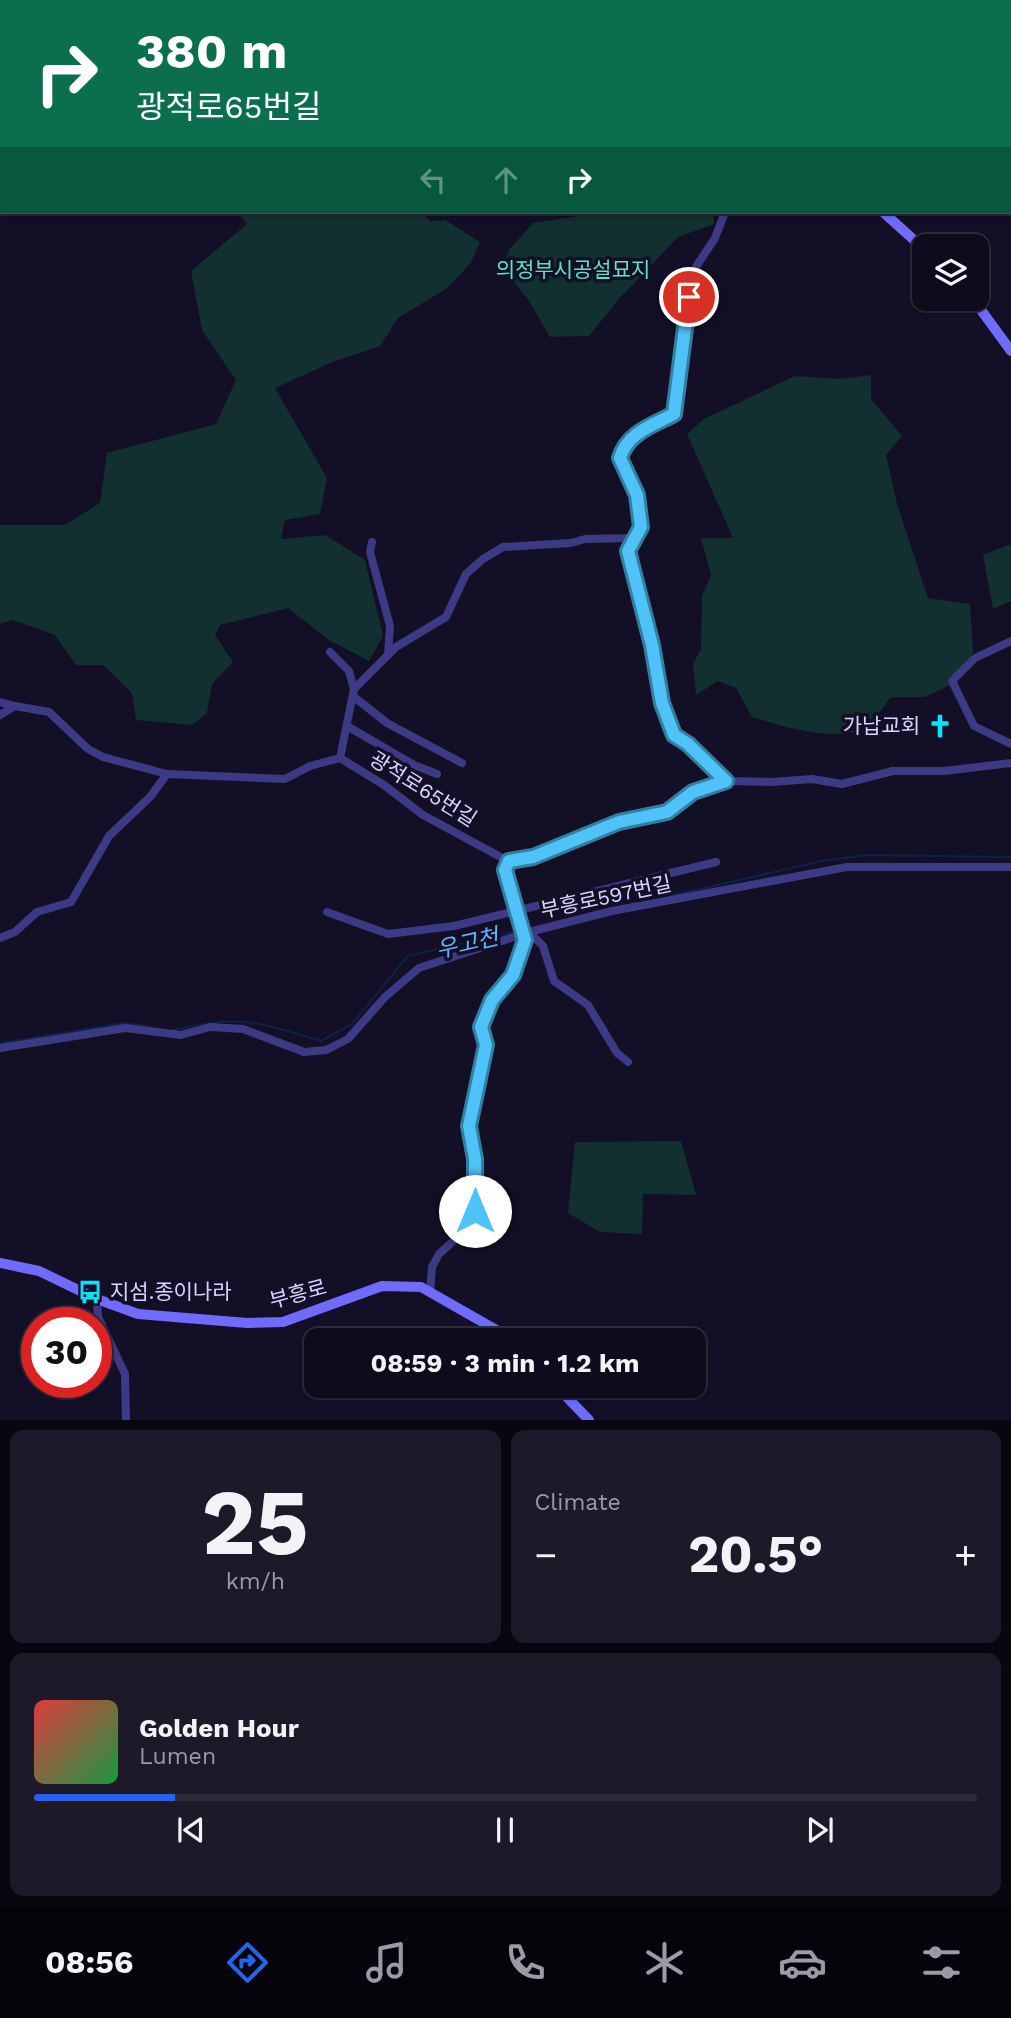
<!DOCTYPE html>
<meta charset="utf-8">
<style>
body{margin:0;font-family:"Work Sans","Noto Sans KR",sans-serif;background:#1c1929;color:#f1f3f6;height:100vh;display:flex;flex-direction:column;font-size:26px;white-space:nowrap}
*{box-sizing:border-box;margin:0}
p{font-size:23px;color:#9b9ba3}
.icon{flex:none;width:38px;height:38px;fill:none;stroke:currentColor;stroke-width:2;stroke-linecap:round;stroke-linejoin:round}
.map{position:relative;height:1420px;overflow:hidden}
.sheet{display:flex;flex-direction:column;gap:10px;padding:10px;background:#08060f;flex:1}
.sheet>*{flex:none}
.guide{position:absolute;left:0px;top:0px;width:1012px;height:214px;box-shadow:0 2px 5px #0004,0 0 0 2px #2e2b3b;background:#0b6e4f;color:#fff;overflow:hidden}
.fabs{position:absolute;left:912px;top:234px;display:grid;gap:14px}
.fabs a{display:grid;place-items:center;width:77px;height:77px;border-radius:14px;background:#0e0b1c;box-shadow:0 2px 5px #0004,0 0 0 2px #2e2b3b;font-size:35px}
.speed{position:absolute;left:21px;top:1307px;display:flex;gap:14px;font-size:35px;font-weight:700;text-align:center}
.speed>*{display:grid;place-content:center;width:91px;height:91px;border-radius:50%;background:#0e0b1c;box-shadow:0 2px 5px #0004,0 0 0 2px #2e2b3b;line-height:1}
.speed .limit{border:10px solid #d22;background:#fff;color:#111}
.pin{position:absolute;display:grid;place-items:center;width:60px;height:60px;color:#fff;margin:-30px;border:4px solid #fff;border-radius:50%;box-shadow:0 2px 7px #0007}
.me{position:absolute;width:77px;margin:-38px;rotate:0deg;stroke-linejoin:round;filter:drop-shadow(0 0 5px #0008)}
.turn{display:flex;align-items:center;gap:24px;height:147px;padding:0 21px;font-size:32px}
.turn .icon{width:91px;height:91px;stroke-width:2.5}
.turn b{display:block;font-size:49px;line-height:60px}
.lanes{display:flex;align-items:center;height:66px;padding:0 21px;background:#0003;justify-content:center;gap:35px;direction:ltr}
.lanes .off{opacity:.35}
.big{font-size:52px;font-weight:700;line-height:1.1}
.sheet .tile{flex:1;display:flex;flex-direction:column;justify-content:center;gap:10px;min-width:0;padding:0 24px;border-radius:14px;background:#1c1929}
.sheet .dial{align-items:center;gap:0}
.dial b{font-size:91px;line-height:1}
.song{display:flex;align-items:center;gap:21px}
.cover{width:84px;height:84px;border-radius:10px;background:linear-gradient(135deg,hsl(0 70% 55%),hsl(140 70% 35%))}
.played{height:7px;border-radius:4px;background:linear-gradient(90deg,#2563eb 15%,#2e2b3b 15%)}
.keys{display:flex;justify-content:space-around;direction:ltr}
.heat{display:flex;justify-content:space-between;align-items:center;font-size:38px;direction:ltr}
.sheet .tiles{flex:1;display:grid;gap:10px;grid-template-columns:1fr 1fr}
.tile:last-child{grid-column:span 2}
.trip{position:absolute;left:304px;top:1328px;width:402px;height:70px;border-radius:14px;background:#0e0b1c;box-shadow:0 2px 5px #0004,0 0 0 2px #2e2b3b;font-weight:700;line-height:70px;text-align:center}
.tab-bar{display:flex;height:112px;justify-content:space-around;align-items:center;background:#06040b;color:#9b9ba3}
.tab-bar .icon{width:49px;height:49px}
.tab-bar .active{color:#2563eb}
.tab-bar b{font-size:32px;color:#f1f3f6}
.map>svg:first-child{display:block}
.green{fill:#12302f}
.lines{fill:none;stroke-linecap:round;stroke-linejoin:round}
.stream{stroke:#0c2248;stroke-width:2}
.street{stroke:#3d3a85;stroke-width:8}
.secondary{stroke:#6f6bff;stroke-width:10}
.route-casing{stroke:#337fa1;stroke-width:18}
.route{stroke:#4fc3f7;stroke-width:12}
.labels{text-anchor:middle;stroke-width:7;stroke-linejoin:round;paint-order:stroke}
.park-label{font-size:21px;fill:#5fe0c0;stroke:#130f26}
.poi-label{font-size:21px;fill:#d9d4ff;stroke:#130f26;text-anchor:end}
.street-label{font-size:21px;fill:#d9d4ff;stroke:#130f26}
.water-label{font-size:23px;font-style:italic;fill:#62b6ff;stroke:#130f26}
</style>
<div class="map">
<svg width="1011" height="1420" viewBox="0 0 1011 1420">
<rect width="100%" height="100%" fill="#130f26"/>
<g class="green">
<path d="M238 212H421L430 221 445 220 480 242 470 264 446 289 398 318 380 346 335 361 275 388 327 478 320 514 285 520 281 539 325 535 365 560 383 636 369 661 329 640 288 608 220 625 215 635 233 662 212 684 207 713 192 725 136 720 132 693 103 665H76L55 635 13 620 0 624V525H65L100 503 107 453 216 424 236 380 202 330 191 271 247 224Z"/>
<path d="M605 212H713L714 224 678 237 618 300 589 336 550 337 528 299 503 269 509 250 533 223Z"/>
<path d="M871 375V399L902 436 886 455 897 504 928 598 970 604 973 653 950 685 925 697H891C884 705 875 721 866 727 836 744 782 726 752 717L736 688 718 681 696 695 693 664 701 649 702 596 711 575 701 538H733L687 434 704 419 795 376 840 379Z"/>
<path d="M1011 544V601L993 609 983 555Z"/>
<path d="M681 1141 696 1195 643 1194 642 1234 600 1232 568 1213 575 1142Z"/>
</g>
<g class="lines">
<g class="stream">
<path d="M670 896 822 861 867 855 1011 857"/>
<path d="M174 1030C239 1014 259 1022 321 1041L352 1024 408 956 517 931"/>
<path d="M0 1043 124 1023 151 1027"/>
</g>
<g class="street">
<path d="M122 0 125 2"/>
<path d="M577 0 578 2"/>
<path d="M770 0V2"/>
<path d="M111 2 112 0"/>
<path d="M526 2 527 0"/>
<path d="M966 2 969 0"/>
<path d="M0 69H2"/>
<path d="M0 194 2 192"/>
<path d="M725 212 715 238 692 273 674 414 636 434 623 448 620 458 637 495 641 527 628 551 652 645 662 703 674 735 726 781"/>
<path d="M636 538 585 539 571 543 503 547 483 559 466 574 446 617 396 647 354 689 340 758 384 785 423 815 508 861 533 857 619 822 667 812 693 791 726 781 771 782 812 779 842 784 893 771H944L1011 763"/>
<path d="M372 542 370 552 390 626 388 655"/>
<path d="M1011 641 975 658 952 681 974 726 1011 744"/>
<path d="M330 652 349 671 354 689"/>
<path d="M353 696 387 723 462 763"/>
<path d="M0 702 15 706"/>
<path d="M0 715 15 706 49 712 88 749 103 757 167 774 285 779 310 766 340 758"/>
<path d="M347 726 414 765 437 774"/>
<path d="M327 912 388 934 454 926 716 862"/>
<path d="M529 932 543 946 554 981 588 1005 617 1053 628 1062"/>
<path d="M0 938 15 932 37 912 71 902 109 836 150 797 167 774"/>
<path d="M0 1048 125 1028 181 1035 210 1027 243 1029 304 1052 326 1050 348 1039 385 997 419 968 529 932 612 911 847 867H1011"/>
<path d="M430 1292 432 1267 439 1254 469 1227 475 1211 476 1159 469 1126 486 1045 481 1027 492 1001 513 975 525 940 505 870 508 861"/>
<path d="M97 1299 98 1317 125 1374 126 1420"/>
</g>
<g class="secondary">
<path d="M643 0 644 2"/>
<path d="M883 212 924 249"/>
<path d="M973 299 1011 351"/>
<path d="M0 1263 39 1271 97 1299 138 1314 247 1323 283 1322 382 1286 421 1287 514 1340"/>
<path d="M556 1386 589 1420"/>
</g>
</g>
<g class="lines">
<g class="route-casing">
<path id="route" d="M475 1211V1159L469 1126 486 1045 481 1027 492 1000 513 975 525 940 505 870 509 861 533 857 619 822 667 812 693 792 726 781 688 744 674 735 662 703 652 645 628 551 641 527 637 495 620 458C627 433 653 425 674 414L689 297"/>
</g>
<use href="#route" class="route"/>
</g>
<defs>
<g id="church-bare" transform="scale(1.89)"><path d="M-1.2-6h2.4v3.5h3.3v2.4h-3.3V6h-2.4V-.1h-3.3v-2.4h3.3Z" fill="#00e5ff" stroke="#130f26" stroke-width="2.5" paint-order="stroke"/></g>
<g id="bus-bare" transform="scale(1.89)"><path d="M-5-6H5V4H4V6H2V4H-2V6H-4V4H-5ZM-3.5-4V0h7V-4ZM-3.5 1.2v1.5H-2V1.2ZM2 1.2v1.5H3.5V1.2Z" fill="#00e5ff" stroke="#130f26" stroke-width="2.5" paint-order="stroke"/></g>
</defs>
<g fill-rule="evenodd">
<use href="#church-bare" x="940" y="726"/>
<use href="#bus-bare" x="90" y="1292"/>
</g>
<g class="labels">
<g class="park-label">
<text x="573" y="277">의정부시공설묘지</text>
</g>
<g class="poi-label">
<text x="920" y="733">가납교회</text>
<text x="110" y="1299" text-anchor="start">지섬.종이나라</text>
</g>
<g class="street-label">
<text transform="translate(423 789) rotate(32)" y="7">광적로65번길</text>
<text transform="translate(606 897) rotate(-12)" y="7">부흥로597번길</text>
<text transform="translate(298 1294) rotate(-15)" y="7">부흥로</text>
</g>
<g class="water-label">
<text transform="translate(467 943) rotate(-13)" y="8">우고천</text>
</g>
</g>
</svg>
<div class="fabs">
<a><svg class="icon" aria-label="layers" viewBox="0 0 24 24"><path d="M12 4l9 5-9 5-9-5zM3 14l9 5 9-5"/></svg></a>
</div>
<div class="speed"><div class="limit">30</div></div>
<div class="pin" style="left:689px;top:297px;background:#d93025"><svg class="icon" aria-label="arrive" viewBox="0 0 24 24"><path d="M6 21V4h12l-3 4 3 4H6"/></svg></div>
<svg class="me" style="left:475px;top:1211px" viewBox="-20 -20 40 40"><circle r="19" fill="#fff"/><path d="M0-13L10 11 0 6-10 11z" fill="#4fc3f7"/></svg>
<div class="trip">08:59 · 3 min · 1.2 km</div>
<div class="guide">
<div class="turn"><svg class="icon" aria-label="right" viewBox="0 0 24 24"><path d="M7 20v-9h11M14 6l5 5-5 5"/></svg><div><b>380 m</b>광적로65번길</div></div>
<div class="lanes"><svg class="icon off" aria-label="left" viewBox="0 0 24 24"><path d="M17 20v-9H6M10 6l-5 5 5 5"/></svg><svg class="icon off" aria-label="ahead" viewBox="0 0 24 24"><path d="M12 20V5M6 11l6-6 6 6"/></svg><svg class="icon" aria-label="right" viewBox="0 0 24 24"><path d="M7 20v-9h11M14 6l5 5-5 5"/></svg></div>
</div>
</div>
<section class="sheet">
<div class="tiles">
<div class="tile dial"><b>25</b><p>km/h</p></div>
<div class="tile"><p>Climate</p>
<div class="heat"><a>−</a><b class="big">20.5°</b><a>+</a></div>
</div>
<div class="tile">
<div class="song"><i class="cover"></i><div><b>Golden Hour</b><p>Lumen</p></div></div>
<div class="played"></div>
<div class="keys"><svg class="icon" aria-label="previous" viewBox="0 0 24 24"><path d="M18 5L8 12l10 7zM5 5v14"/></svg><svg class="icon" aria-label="pause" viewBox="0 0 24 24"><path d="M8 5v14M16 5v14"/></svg><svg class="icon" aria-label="next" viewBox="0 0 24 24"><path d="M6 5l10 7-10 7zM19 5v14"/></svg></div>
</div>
</div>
</section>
<nav class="tab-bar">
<b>08:56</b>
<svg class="icon active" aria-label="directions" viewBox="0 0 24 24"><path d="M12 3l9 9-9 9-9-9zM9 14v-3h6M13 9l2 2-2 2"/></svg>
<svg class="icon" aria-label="music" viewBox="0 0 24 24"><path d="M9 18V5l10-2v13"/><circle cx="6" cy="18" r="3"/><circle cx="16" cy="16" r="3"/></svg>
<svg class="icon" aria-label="phone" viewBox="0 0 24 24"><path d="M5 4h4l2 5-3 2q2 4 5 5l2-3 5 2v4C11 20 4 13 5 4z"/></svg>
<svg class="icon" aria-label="climate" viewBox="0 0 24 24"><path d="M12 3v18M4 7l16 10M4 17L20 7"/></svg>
<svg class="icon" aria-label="car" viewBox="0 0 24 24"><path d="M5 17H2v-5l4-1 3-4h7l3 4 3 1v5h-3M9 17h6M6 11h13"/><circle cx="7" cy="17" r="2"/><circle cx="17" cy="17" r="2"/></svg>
<svg class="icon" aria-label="filters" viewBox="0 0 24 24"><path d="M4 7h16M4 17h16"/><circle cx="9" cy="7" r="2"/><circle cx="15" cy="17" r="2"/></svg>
</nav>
